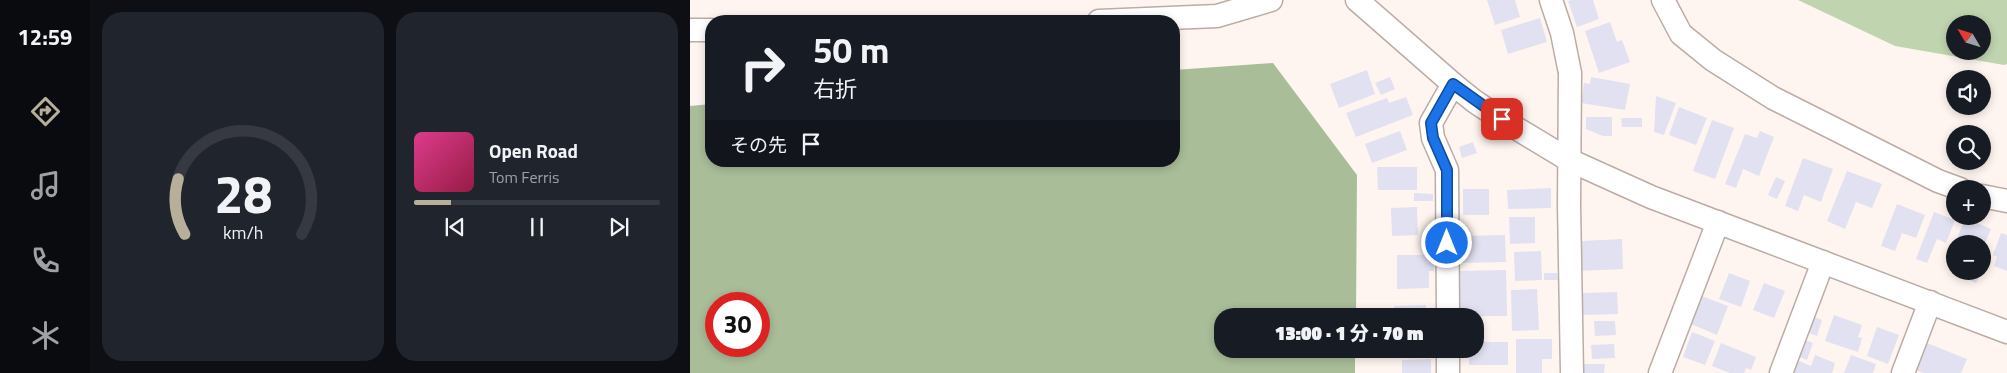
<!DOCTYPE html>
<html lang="ja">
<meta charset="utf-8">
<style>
body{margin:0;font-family:"Titillium Web","Noto Sans JP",sans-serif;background:#20242c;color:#f1f3f6;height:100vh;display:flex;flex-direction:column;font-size:19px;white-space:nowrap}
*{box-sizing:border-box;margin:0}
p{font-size:16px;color:#9ea1a6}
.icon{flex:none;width:28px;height:28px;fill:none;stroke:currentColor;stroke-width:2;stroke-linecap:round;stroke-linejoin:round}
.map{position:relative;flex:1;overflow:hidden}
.drawer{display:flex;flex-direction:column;gap:12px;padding:12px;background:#0d0f14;width:600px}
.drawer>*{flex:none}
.guide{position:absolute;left:15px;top:15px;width:475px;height:152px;border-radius:20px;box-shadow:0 2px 8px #0003;background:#171b24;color:#f1f3f6;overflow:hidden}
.needle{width:32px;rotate:308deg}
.buttons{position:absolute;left:1256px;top:15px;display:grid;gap:10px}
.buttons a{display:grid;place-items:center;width:45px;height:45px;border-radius:50%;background:#171b24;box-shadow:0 2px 8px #0003;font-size:25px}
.speed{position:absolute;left:15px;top:292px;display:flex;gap:10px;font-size:25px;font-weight:700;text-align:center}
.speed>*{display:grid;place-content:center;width:65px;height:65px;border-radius:50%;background:#171b24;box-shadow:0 2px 8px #0003;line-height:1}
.speed .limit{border:8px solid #d22;background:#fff;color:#111}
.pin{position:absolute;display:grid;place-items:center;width:42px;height:42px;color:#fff;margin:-21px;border-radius:10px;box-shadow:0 2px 8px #0006}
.me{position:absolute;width:55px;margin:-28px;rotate:0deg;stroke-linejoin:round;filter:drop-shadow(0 0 4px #0008)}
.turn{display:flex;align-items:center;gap:18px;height:105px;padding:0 25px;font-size:22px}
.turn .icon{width:65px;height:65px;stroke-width:2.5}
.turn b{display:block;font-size:35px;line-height:42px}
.then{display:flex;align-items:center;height:48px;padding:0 25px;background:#0003;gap:10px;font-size:19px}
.drawer .card{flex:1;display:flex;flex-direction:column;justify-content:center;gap:8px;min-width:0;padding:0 18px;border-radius:20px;background:#20242c}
.drawer .dial{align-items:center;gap:0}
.dial svg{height:130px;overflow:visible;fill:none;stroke:#363941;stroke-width:7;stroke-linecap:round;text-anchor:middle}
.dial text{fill:#f1f3f6;stroke:none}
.song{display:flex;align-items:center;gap:15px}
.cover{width:60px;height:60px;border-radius:8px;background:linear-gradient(135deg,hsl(330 70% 55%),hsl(340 70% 35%))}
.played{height:5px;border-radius:2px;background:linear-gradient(90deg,#b7af9a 15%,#363941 15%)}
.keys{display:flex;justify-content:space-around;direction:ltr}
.drawer .tiles{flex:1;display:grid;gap:12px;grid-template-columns:repeat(2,1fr)}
.trip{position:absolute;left:524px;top:308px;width:270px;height:50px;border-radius:20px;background:#171b24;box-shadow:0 2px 8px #0003;font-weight:800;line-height:50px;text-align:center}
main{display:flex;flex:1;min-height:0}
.menu{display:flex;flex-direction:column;width:90px;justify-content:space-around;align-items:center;background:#090b0e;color:#9ea1a6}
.menu .icon{width:35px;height:35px}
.menu .on{color:#b7af9a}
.menu b{font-size:22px;color:#f1f3f6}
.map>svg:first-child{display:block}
.green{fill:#c0d4b0;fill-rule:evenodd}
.forest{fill:#a9bd99;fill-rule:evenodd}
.building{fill:#e1e1f1}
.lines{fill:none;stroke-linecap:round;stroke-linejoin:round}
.minor-casing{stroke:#bbaca4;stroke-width:25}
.minor{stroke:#fff;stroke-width:22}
.route-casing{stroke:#114b97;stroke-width:12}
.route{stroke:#1a73e8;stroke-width:9}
</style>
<main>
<nav class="menu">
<b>12:59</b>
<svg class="icon on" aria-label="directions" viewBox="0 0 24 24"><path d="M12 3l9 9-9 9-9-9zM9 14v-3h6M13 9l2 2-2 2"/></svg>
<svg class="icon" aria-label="music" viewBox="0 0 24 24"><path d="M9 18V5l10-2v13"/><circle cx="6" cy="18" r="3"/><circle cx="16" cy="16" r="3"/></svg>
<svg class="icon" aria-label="phone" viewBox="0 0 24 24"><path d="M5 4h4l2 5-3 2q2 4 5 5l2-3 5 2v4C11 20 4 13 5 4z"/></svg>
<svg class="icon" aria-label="climate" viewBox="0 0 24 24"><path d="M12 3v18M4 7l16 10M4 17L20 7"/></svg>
</nav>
<section class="drawer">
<div class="tiles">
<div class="card dial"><svg viewBox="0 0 100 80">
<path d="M14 69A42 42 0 1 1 86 69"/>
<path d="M14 69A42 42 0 0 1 10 35" stroke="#b7af9a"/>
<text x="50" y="56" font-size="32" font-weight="700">28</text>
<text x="50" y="72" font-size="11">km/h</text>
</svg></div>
<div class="card">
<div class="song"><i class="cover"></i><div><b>Open Road</b><p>Tom Ferris</p></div></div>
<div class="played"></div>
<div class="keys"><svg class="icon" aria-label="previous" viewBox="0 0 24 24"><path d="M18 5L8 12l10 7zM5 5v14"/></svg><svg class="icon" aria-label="pause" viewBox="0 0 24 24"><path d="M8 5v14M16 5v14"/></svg><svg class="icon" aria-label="next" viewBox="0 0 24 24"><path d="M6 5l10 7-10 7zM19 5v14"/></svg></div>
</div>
</div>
</section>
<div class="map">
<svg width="1317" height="373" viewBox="0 0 1317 373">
<rect width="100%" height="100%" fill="#fff5f0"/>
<path class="green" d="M1108 0H1317V64L1314 65 1205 46ZM1265 24H1292V51H1265Z"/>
<path class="forest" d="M583 63 667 175 666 316H532V349H665V373H0V106L21 104V161H484V70ZM26 304H69V346H26Z"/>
<g class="building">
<path d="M797 0H825L830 17 805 25Z"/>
<path d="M881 0H903L909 19 887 27 878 1Z"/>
<path d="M850 18 857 42 818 54 811 30Z"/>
<path d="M920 22 927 42 932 40 940 62 909 73 895 31Z"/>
<path d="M677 70 685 94 649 108 640 84Z"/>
<path d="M700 77 705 89 691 95 685 83Z"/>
<path d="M901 77 940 84 935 110 891 103 894 83 900 84Z"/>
<path d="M966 96 986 103 974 135 964 132Z"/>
<path d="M716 97 723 115 666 137 656 113 697 98 699 103Z"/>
<path d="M989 107 1017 118 1006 145 979 135Z"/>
<path d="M896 117H922V136H913L896 129Z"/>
<path d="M931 118H952V127H932Z"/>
<path d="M1022 120 1044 128 1025 179 1003 171Z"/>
<path d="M710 131 717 150 682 163 675 144Z"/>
<path d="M1070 131 1084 137 1069 176 1053 169 1046 188 1035 184 1055 134 1067 138Z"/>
<path d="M783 142 787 153 772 158 769 147Z"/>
<path d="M1113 158 1143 169 1131 202 1114 195 1108 211 1095 206Z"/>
<path d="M687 167H727V190H688Z"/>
<path d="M1157 171 1192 184 1182 208 1166 202 1155 229 1137 221Z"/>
<path d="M1086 177 1095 181 1087 199 1078 195Z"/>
<path d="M861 188V208L818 209 817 190Z"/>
<rect x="773" y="189" width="26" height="26"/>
<path d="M724 193 743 194V201H724Z"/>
<path d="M1207 204 1235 215 1226 238 1212 233 1205 251 1191 246Z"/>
<path d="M727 207 728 235 702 236 701 208Z"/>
<path d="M1244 212 1265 220 1256 243 1247 239 1237 263 1226 259Z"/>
<path d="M819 217H845V243L820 244Z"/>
<path d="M1275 218 1301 229 1293 248 1292 244H1265Z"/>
<path d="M1311 233 1317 235V271L1304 266 1307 257 1303 255Z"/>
<path d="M815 235 816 262 768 263V236Z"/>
<path d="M732 236H746V249L732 248Z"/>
<path d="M932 239 933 269 889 271 888 256H892V241Z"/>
<path d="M851 251 852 280 825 281 824 252Z"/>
<path d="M707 255H744V271H739V288L707 289Z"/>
<path d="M816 270 817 316H768L767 271Z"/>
<path d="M1275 271 1291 272 1286 283 1272 277Z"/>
<path d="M854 273H867L868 280H854Z"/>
<path d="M1039 273 1060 281 1051 307 1029 299Z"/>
<path d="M1074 283 1095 291 1084 318 1063 310Z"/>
<path d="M847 289 849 330 822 331 821 290Z"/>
<path d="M927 292 928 314 893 315 892 293Z"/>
<path d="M1012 296 1038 306 1027 335 1001 324Z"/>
<path d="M736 305V309H742V316H705L704 306Z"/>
<path d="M1144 315 1172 325 1168 337 1172 338 1168 352 1135 341Z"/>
<path d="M1124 317 1132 320 1127 336 1119 333Z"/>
<rect x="785" y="321" width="8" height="13"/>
<path d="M904 321H925L926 335 905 336Z"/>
<path d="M1187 327 1209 335 1198 364 1177 356Z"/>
<path d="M1002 332 1025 341 1015 365 993 357Z"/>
<path d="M1110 338 1123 343 1117 360 1104 355Z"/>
<path d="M826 339H862V359H852V373H826Z"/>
<path d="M785 342H818V365H779V349H785Z"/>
<path d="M1031 343 1066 357 1061 370 1056 368 1054 373H1040L1022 366Z"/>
<path d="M1237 343 1277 359 1271 373H1234L1226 370Z"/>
<path d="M924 344 925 358 902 359 901 345Z"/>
<path d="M709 349H747V351L709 353Z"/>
<path d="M1125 355 1145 363 1142 373H1102L1107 360 1121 366Z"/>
<path d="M1161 355 1186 364 1183 373H1154Z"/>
<path d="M741 359V373H712V360Z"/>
<path d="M894 364H915L914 373H894Z"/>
</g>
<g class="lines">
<g class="minor-casing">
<g id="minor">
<path d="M667 0 763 84 784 101 811 119 879 160 961 197 1317 332"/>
<path d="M861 0 872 33 880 73 879 205 882 373"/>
<path d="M973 0 991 34 1023 60 1083 98 1248 181 1270 189"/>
<path d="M409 21 527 16 581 0"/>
<path d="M0 30H21"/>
<path d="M1292 196 1317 201"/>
<path d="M758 316 757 170 743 138 741 123 763 84"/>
<path d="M758 349V373"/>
<path d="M970 373 1028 222"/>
<path d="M1091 373 1133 262"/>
<path d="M1213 373 1240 302"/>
</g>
</g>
<use href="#minor" class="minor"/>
</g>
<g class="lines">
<g class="route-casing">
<path id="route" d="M757 243V170L743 138 741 123 763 84 812 119"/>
</g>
<use href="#route" class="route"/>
</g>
</svg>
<div class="buttons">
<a><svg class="needle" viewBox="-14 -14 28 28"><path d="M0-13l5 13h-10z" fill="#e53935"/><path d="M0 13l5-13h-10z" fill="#9ea1a6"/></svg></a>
<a><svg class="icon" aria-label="sound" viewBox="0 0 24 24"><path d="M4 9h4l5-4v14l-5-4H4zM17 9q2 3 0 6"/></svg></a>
<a><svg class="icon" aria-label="search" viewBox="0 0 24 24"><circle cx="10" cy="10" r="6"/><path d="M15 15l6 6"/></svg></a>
<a>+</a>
<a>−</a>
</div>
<div class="speed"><div class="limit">30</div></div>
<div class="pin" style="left:812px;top:119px;background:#d93025"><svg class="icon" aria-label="arrive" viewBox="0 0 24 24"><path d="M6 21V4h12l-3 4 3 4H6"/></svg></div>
<svg class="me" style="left:757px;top:243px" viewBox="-20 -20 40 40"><circle r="17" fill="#1a73e8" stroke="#fff" stroke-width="3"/><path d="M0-11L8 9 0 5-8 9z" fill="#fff"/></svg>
<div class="trip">13:00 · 1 分 · 70 m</div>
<div class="guide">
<div class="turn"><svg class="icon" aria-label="right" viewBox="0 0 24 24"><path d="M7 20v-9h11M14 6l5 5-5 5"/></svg><div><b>50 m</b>右折</div></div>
<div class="then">その先<svg class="icon" aria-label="arrive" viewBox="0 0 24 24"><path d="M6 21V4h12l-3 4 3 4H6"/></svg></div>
</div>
</div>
</main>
